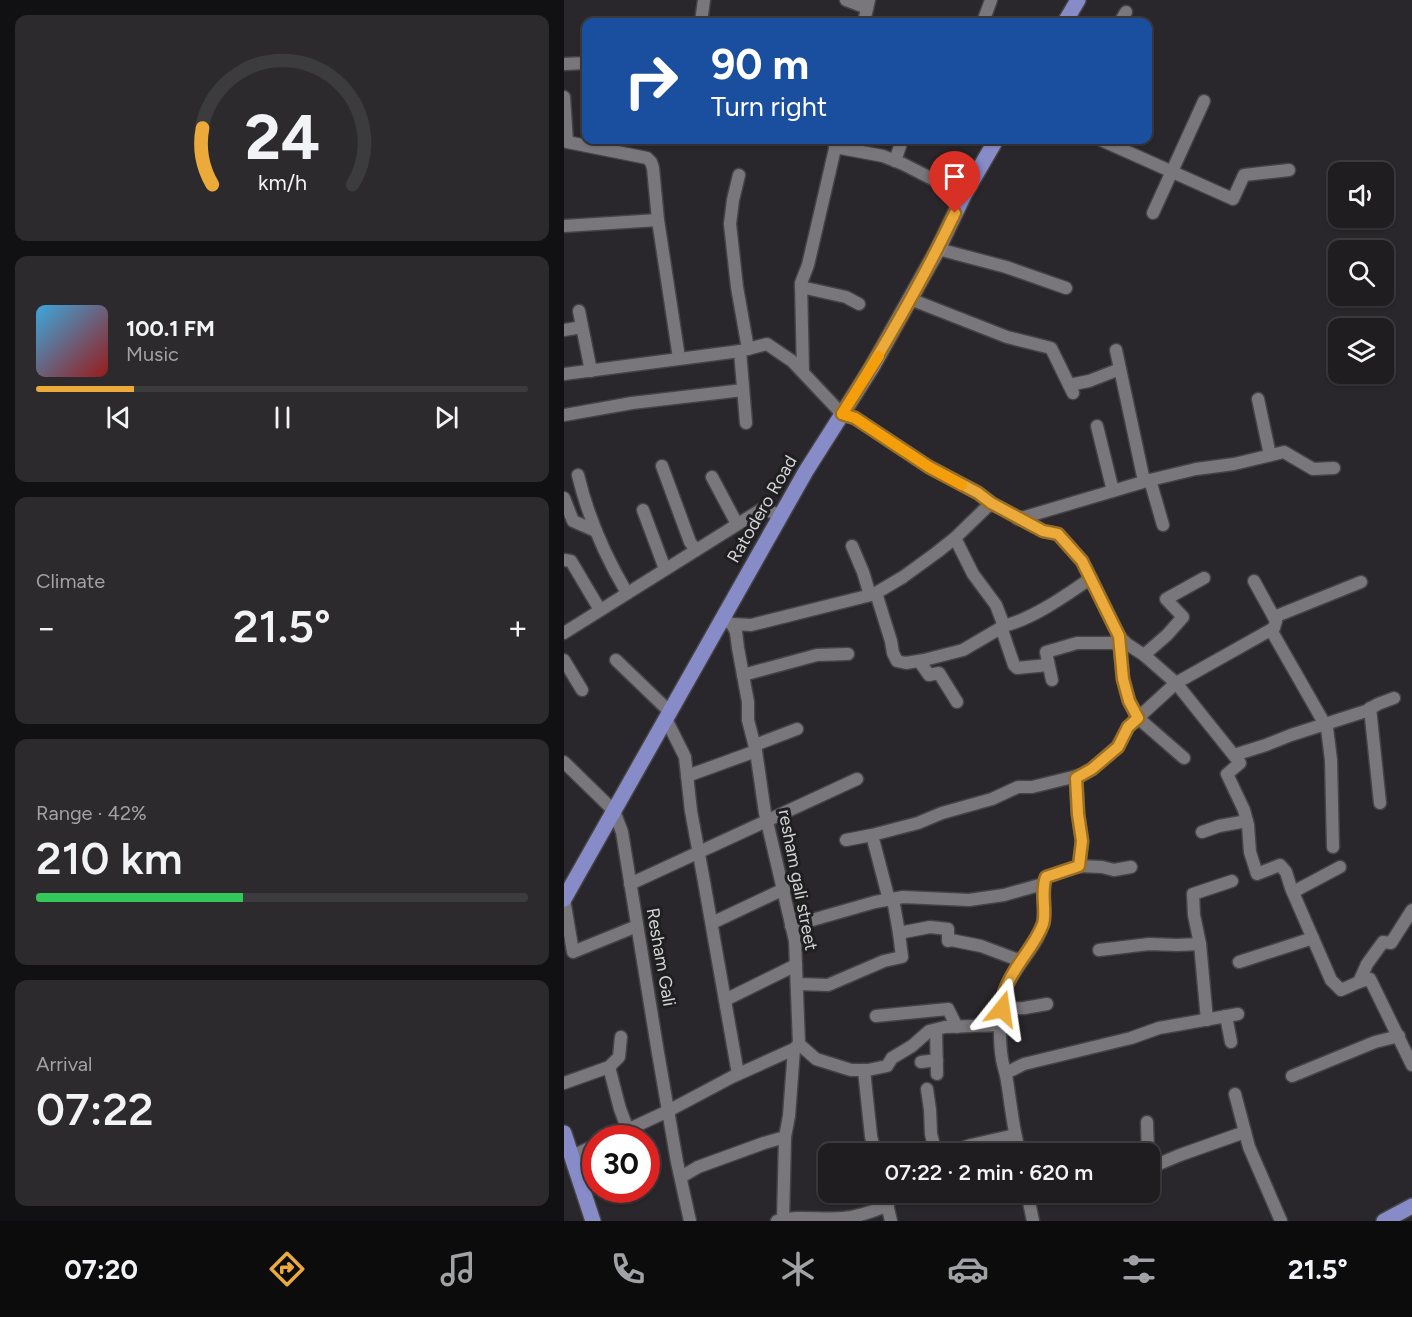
<!DOCTYPE html>
<meta charset="utf-8">
<style>
body{margin:0;font-family:Figtree,sans-serif;background:#2c2a2d;color:#f1f3f6;height:100vh;display:flex;flex-direction:column;font-size:22px;white-space:nowrap}
*{box-sizing:border-box;margin:0}
p{font-size:20px;color:#a1a2a5}
.icon{flex:none;width:33px;height:33px;fill:none;stroke:currentColor;stroke-width:2;stroke-linecap:round;stroke-linejoin:round}
.map{position:relative;flex:1;overflow:hidden}
.side{display:flex;flex-direction:column;gap:15px;padding:15px;background:#111012;width:564px}
.side>*{flex:none}
.hud{position:absolute;left:18px;top:18px;width:570px;height:126px;border-radius:12px;box-shadow:0 2px 4px #0004,0 0 0 2px #3c3b3e;background:#1a4fa0;color:#fff;overflow:hidden}
.controls{position:absolute;left:764px;top:162px;display:grid;gap:12px}
.controls a{display:grid;place-items:center;width:66px;height:66px;border-radius:12px;background:#1f1d20;box-shadow:0 2px 4px #0004,0 0 0 2px #3c3b3e;font-size:30px}
.speed{position:absolute;left:18px;top:1125px;display:flex;gap:12px;font-size:30px;font-weight:700;text-align:center}
.speed>*{display:grid;place-content:center;width:78px;height:78px;border-radius:50%;background:#1f1d20;box-shadow:0 2px 4px #0004,0 0 0 2px #3c3b3e;line-height:1}
.speed .limit{border:9px solid #d22;background:#fff;color:#111}
.pin{position:absolute;display:grid;place-items:center;width:51px;height:51px;color:#fff;margin:-62px -26px;border-radius:50% 50% 50% 0;rotate:-45deg;box-shadow:0 0 6px #0007}
.pin .icon{rotate:45deg}
.me{position:absolute;width:66px;margin:-33px;rotate:15deg;stroke-linejoin:round;filter:drop-shadow(0 0 4px #0008)}
.turn{display:flex;align-items:center;gap:21px;height:126px;padding:0 30px;font-size:27px}
.turn .icon{width:78px;height:78px;stroke-width:2.5}
.turn b{display:block;font-size:42px;line-height:51px}
.big{font-size:45px;font-weight:600;line-height:1.1}
.side .tile{flex:1;display:flex;flex-direction:column;justify-content:center;gap:9px;min-width:0;padding:0 21px;border-radius:12px;background:#2c2a2d}
.side .dial{align-items:center;gap:0}
.dial svg{height:156px;overflow:visible;fill:none;stroke:#3c3b3e;stroke-width:7;stroke-linecap:round;text-anchor:middle}
.dial text{fill:#f1f3f6;stroke:none}
.song{display:flex;align-items:center;gap:18px}
.cover{width:72px;height:72px;border-radius:9px;background:linear-gradient(135deg,hsl(200 70% 55%),hsl(0 70% 35%))}
.played{height:6px;border-radius:3px;background:linear-gradient(90deg,#ebaa39 20%,#3c3b3e 20%)}
.keys{display:flex;justify-content:space-around;direction:ltr}
.heat{display:flex;justify-content:space-between;align-items:center;font-size:33px;direction:ltr}
.charge{height:9px;border-radius:4px;background:linear-gradient(90deg,#34c759 42%,#3c3b3e 0)}
.trip{position:absolute;left:254px;top:1143px;width:342px;height:60px;border-radius:12px;background:#1f1d20;box-shadow:0 2px 4px #0004,0 0 0 2px #3c3b3e;font-weight:600;line-height:60px;text-align:center}
.tabs{display:flex;height:96px;justify-content:space-around;align-items:center;background:#0c0c0d;color:#a1a2a5}
.tabs .icon{width:42px;height:42px}
.tabs .selected{color:#ebaa39}
.tabs b{font-size:27px;color:#f1f3f6}
main{display:flex;flex:1;min-height:0}
.map>svg:first-child{display:block}
.lines{fill:none;stroke-linecap:round;stroke-linejoin:round}
.minor-casing{stroke:#444345;stroke-width:15}
.major-casing{stroke:#444345;stroke-width:18}
.minor{stroke:#79777b;stroke-width:12}
.major{stroke:#878cc8;stroke-width:15}
.route-casing{stroke:#996e25;stroke-width:15}
.route{stroke:#ebaa39;stroke-width:10}
.slow{stroke:#f59e0b;stroke-width:10}
.labels{text-anchor:middle;stroke-width:6;stroke-linejoin:round;paint-order:stroke}
.street-label{font-size:18px;fill:#d4d3d5;stroke:#1f1e21}
</style>
<main>
<section class="side">
<div class="tile dial"><svg viewBox="0 0 100 80">
<path d="M14 69A42 42 0 1 1 86 69"/>
<path d="M14 69A42 42 0 0 1 9 40" stroke="#ebaa39"/>
<text x="50" y="56" font-size="32" font-weight="700">24</text>
<text x="50" y="72" font-size="11">km/h</text>
</svg></div>
<div class="tile">
<div class="song"><i class="cover"></i><div><b>100.1 FM</b><p>Music</p></div></div>
<div class="played"></div>
<div class="keys"><svg class="icon" aria-label="previous" viewBox="0 0 24 24"><path d="M18 5L8 12l10 7zM5 5v14"/></svg><svg class="icon" aria-label="pause" viewBox="0 0 24 24"><path d="M8 5v14M16 5v14"/></svg><svg class="icon" aria-label="next" viewBox="0 0 24 24"><path d="M6 5l10 7-10 7zM19 5v14"/></svg></div>
</div>
<div class="tile"><p>Climate</p>
<div class="heat"><a>−</a><b class="big">21.5°</b><a>+</a></div>
</div>
<div class="tile"><p>Range · 42%</p><b class="big">210 km</b><div class="charge"></div></div>
<div class="tile"><p>Arrival</p><b class="big">07:22</b></div>
</section>
<div class="map">
<svg width="848" height="1221" viewBox="0 0 848 1221">
<rect width="100%" height="100%" fill="#29272b"/>
<g class="lines">
<g class="minor-casing">
<g id="minor">
<path d="M282 0 303 8"/>
<path d="M137 22 140 0"/>
<path d="M300 22 305 0"/>
<path d="M419 22 427 0"/>
<path d="M556 22 562 12"/>
<path d="M0 64 22 63"/>
<path d="M0 97 3 142 83 158 87 162 89 168 94 220 115 358"/>
<path d="M537 140 669 199 680 175 725 170"/>
<path d="M271 147 319 156 339 164 400 195"/>
<path d="M331 161 338 140"/>
<path d="M175 175 169 200 166 224 173 287 184 349"/>
<path d="M589 213 640 101"/>
<path d="M0 226 94 220"/>
<path d="M374 249 442 267 502 288"/>
<path d="M237 287 282 297 295 304"/>
<path d="M346 299 443 337 487 348 509 393"/>
<path d="M15 311 27 371"/>
<path d="M0 330 18 327"/>
<path d="M552 350 580 481"/>
<path d="M176 351 182 423"/>
<path d="M239 372 237 283 244 265 273 140"/>
<path d="M0 374 176 351 203 344 228 361 278 414 291 418 365 467 414 493 427 503 479 531 494 534 518 561 555 636 563 644 580 655 612 683 676 763 663 774 680 810 684 825 686 852 693 874 716 865 722 872 727 888 767 980 777 990 795 982 806 979 848 1065"/>
<path d="M505 385 525 381 556 369"/>
<path d="M694 399 706 455"/>
<path d="M0 415 68 403 179 390"/>
<path d="M533 426 549 491"/>
<path d="M98 466 126 542 132 550"/>
<path d="M14 475C24 517 41 556 63 593"/>
<path d="M148 477 173 524"/>
<path d="M586 480 599 525"/>
<path d="M0 498 9 521 32 531"/>
<path d="M79 510 101 569"/>
<path d="M454 519 586 480 632 469 670 464 720 452 749 469 770 468"/>
<path d="M391 538 409 574 432 605 440 626C470 618 501 596 527 578"/>
<path d="M288 546 299 572 306 595"/>
<path d="M0 560 7 561 36 610"/>
<path d="M312 593 327 641 329 653 333 661 342 663 360 660 399 650 440 626"/>
<path d="M710 617 797 582"/>
<path d="M164 622 168 624 187 625 303 596 312 593 339 577 372 553 391 538 427 503"/>
<path d="M437 627 450 665 453 668 484 665"/>
<path d="M707 630 763 728 767 760 769 847"/>
<path d="M0 633 198 509 217 515"/>
<path d="M555 636 559 679 565 701 574 718 620 758"/>
<path d="M580 655 603 635 619 617 602 599 640 578"/>
<path d="M0 660 18 690"/>
<path d="M52 660 106 712"/>
<path d="M355 661 365 675 375 673 393 702"/>
<path d="M179 675 253 655 284 654"/>
<path d="M488 680 482 652 513 643H555"/>
<path d="M806 708 816 803"/>
<path d="M102 719 121 757 127 811 139 876 174 1074"/>
<path d="M191 745 233 729"/>
<path d="M670 755 702 745 727 735 802 711 814 704 830 698"/>
<path d="M0 762 50 811 58 832 94 1053 113 1162 126 1221"/>
<path d="M123 776 192 751"/>
<path d="M638 832 655 826 683 821"/>
<path d="M308 835 325 900"/>
<path d="M282 840 308 835 354 823 378 813 428 799 454 787H468L517 775"/>
<path d="M515 866 518 841 514 814 512 778 528 769 553 747 564 727 612 683 710 628 712 621 690 581"/>
<path d="M66 884 293 779"/>
<path d="M729 892 776 867"/>
<path d="M0 899 9 952 73 926"/>
<path d="M329 899 335 933"/>
<path d="M148 923 220 889"/>
<path d="M227 926 311 902 339 897 405 900 440 895 479 884"/>
<path d="M535 950 585 944 613 945 636 944"/>
<path d="M675 962 749 938"/>
<path d="M795 982 803 964 819 942 827 943 848 910"/>
<path d="M233 984 264 985 320 961 338 957 335 933 366 927 384 929V941L387 940 417 946 457 961"/>
<path d="M161 1000 232 965"/>
<path d="M438 1009 460 1008 483 1004"/>
<path d="M312 1016 384 1009 393 1027"/>
<path d="M662 1016 667 1042"/>
<path d="M643 1020 636 944 630 915 629 894 668 881"/>
<path d="M372 1030 373 1074"/>
<path d="M235 1044 252 1059 287 1070H304L323 1066 328 1058 348 1046 365 1031 381 1027 436 1025"/>
<path d="M357 1062 373 1060"/>
<path d="M45 1067 56 1109 64 1130"/>
<path d="M300 1070 307 1136 311 1154"/>
<path d="M442 1073 460 1064 567 1038 595 1028 674 1014"/>
<path d="M728 1076 811 1042 835 1036"/>
<path d="M0 1083 45 1067 55 1057 57 1037"/>
<path d="M363 1089 366 1110 367 1134 372 1154"/>
<path d="M671 1094 685 1147 717 1221"/>
<path d="M583 1122 584 1154"/>
<path d="M46 1138 104 1111 168 1077 230 1049 235 1044 231 941 201 813 192 751 184 720V702L174 648 172 632 168 624"/>
<path d="M380 1154 407 1145 451 1135"/>
<path d="M456 1154C449 1130 447 1105 443 1081 442 1073 439 1066 438 1059 435 1042 435 1006 441 990 450 966 473 948 479 923 483 909 476 891 482 877L515 866 538 867 550 870 567 867"/>
<path d="M8 1156 32 1145"/>
<path d="M585 1168 616 1155 681 1132"/>
<path d="M117 1177 134 1167 200 1143 221 1137"/>
<path d="M320 1192 327 1221"/>
<path d="M463 1192 469 1221"/>
<path d="M213 1221C234 1215 257 1220 279 1218 294 1217 310 1211 324 1205"/>
<path d="M219 1221 221 1137 225 1116 230 1049"/>
</g>
</g>
<g class="major-casing">
<g id="major">
<path d="M501 22 514 0"/>
<path d="M0 899 242 471 308 367 374 249 400 195 432 140"/>
<path d="M0 1133 29 1221"/>
<path d="M820 1221 848 1206"/>
</g>
</g>
<use href="#minor" class="minor"/>
<use href="#major" class="major"/>
</g>
<g class="lines">
<g class="route-casing">
<path id="route" d="M391 213C358 282 319 349 278 414L291 418 365 467 414 493 427 503 479 531 494 534 518 561 555 636 559 679 565 701 574 718 564 727 554 747 528 769 512 778 514 814 518 841 515 866 482 877C476 892 483 911 479 924 470 948 449 966 441 990 439 996 439 1003 438 1009"/>
</g>
<use href="#route" class="route"/>
<path class="slow" d="M315 356 278 414 291 418 365 467 398 485"/>
</g>
<g class="labels">
<g class="street-label">
<text transform="translate(198 509) rotate(-60)" y="6">Ratodero Road</text>
<text transform="translate(234 880) rotate(79)" y="6">resham gali street</text>
<text transform="translate(97 957) rotate(80)" y="6">Resham Gali</text>
</g>
</g>
</svg>
<div class="controls">
<a><svg class="icon" aria-label="sound" viewBox="0 0 24 24"><path d="M4 9h4l5-4v14l-5-4H4zM17 9q2 3 0 6"/></svg></a>
<a><svg class="icon" aria-label="search" viewBox="0 0 24 24"><circle cx="10" cy="10" r="6"/><path d="M15 15l6 6"/></svg></a>
<a><svg class="icon" aria-label="layers" viewBox="0 0 24 24"><path d="M12 4l9 5-9 5-9-5zM3 14l9 5 9-5"/></svg></a>
</div>
<div class="speed"><div class="limit">30</div></div>
<div class="pin" style="left:391px;top:213px;background:#d93025"><svg class="icon" aria-label="arrive" viewBox="0 0 24 24"><path d="M6 21V4h12l-3 4 3 4H6"/></svg></div>
<svg class="me" style="left:438px;top:1009px" viewBox="-20 -20 40 40"><path d="M0-17L14 15 0 8-14 15z" fill="#ebaa39" stroke="#fff" stroke-width="4"/></svg>
<div class="trip">07:22 · 2 min · 620 m</div>
<div class="hud">
<div class="turn"><svg class="icon" aria-label="right" viewBox="0 0 24 24"><path d="M7 20v-9h11M14 6l5 5-5 5"/></svg><div><b>90 m</b>Turn right</div></div>
</div>
</div>
</main>
<nav class="tabs">
<b>07:20</b>
<svg class="icon selected" aria-label="directions" viewBox="0 0 24 24"><path d="M12 3l9 9-9 9-9-9zM9 14v-3h6M13 9l2 2-2 2"/></svg>
<svg class="icon" aria-label="music" viewBox="0 0 24 24"><path d="M9 18V5l10-2v13"/><circle cx="6" cy="18" r="3"/><circle cx="16" cy="16" r="3"/></svg>
<svg class="icon" aria-label="phone" viewBox="0 0 24 24"><path d="M5 4h4l2 5-3 2q2 4 5 5l2-3 5 2v4C11 20 4 13 5 4z"/></svg>
<svg class="icon" aria-label="climate" viewBox="0 0 24 24"><path d="M12 3v18M4 7l16 10M4 17L20 7"/></svg>
<svg class="icon" aria-label="car" viewBox="0 0 24 24"><path d="M5 17H2v-5l4-1 3-4h7l3 4 3 1v5h-3M9 17h6M6 11h13"/><circle cx="7" cy="17" r="2"/><circle cx="17" cy="17" r="2"/></svg>
<svg class="icon" aria-label="filters" viewBox="0 0 24 24"><path d="M4 7h16M4 17h16"/><circle cx="9" cy="7" r="2"/><circle cx="15" cy="17" r="2"/></svg>
<b>21.5°</b>
</nav>
